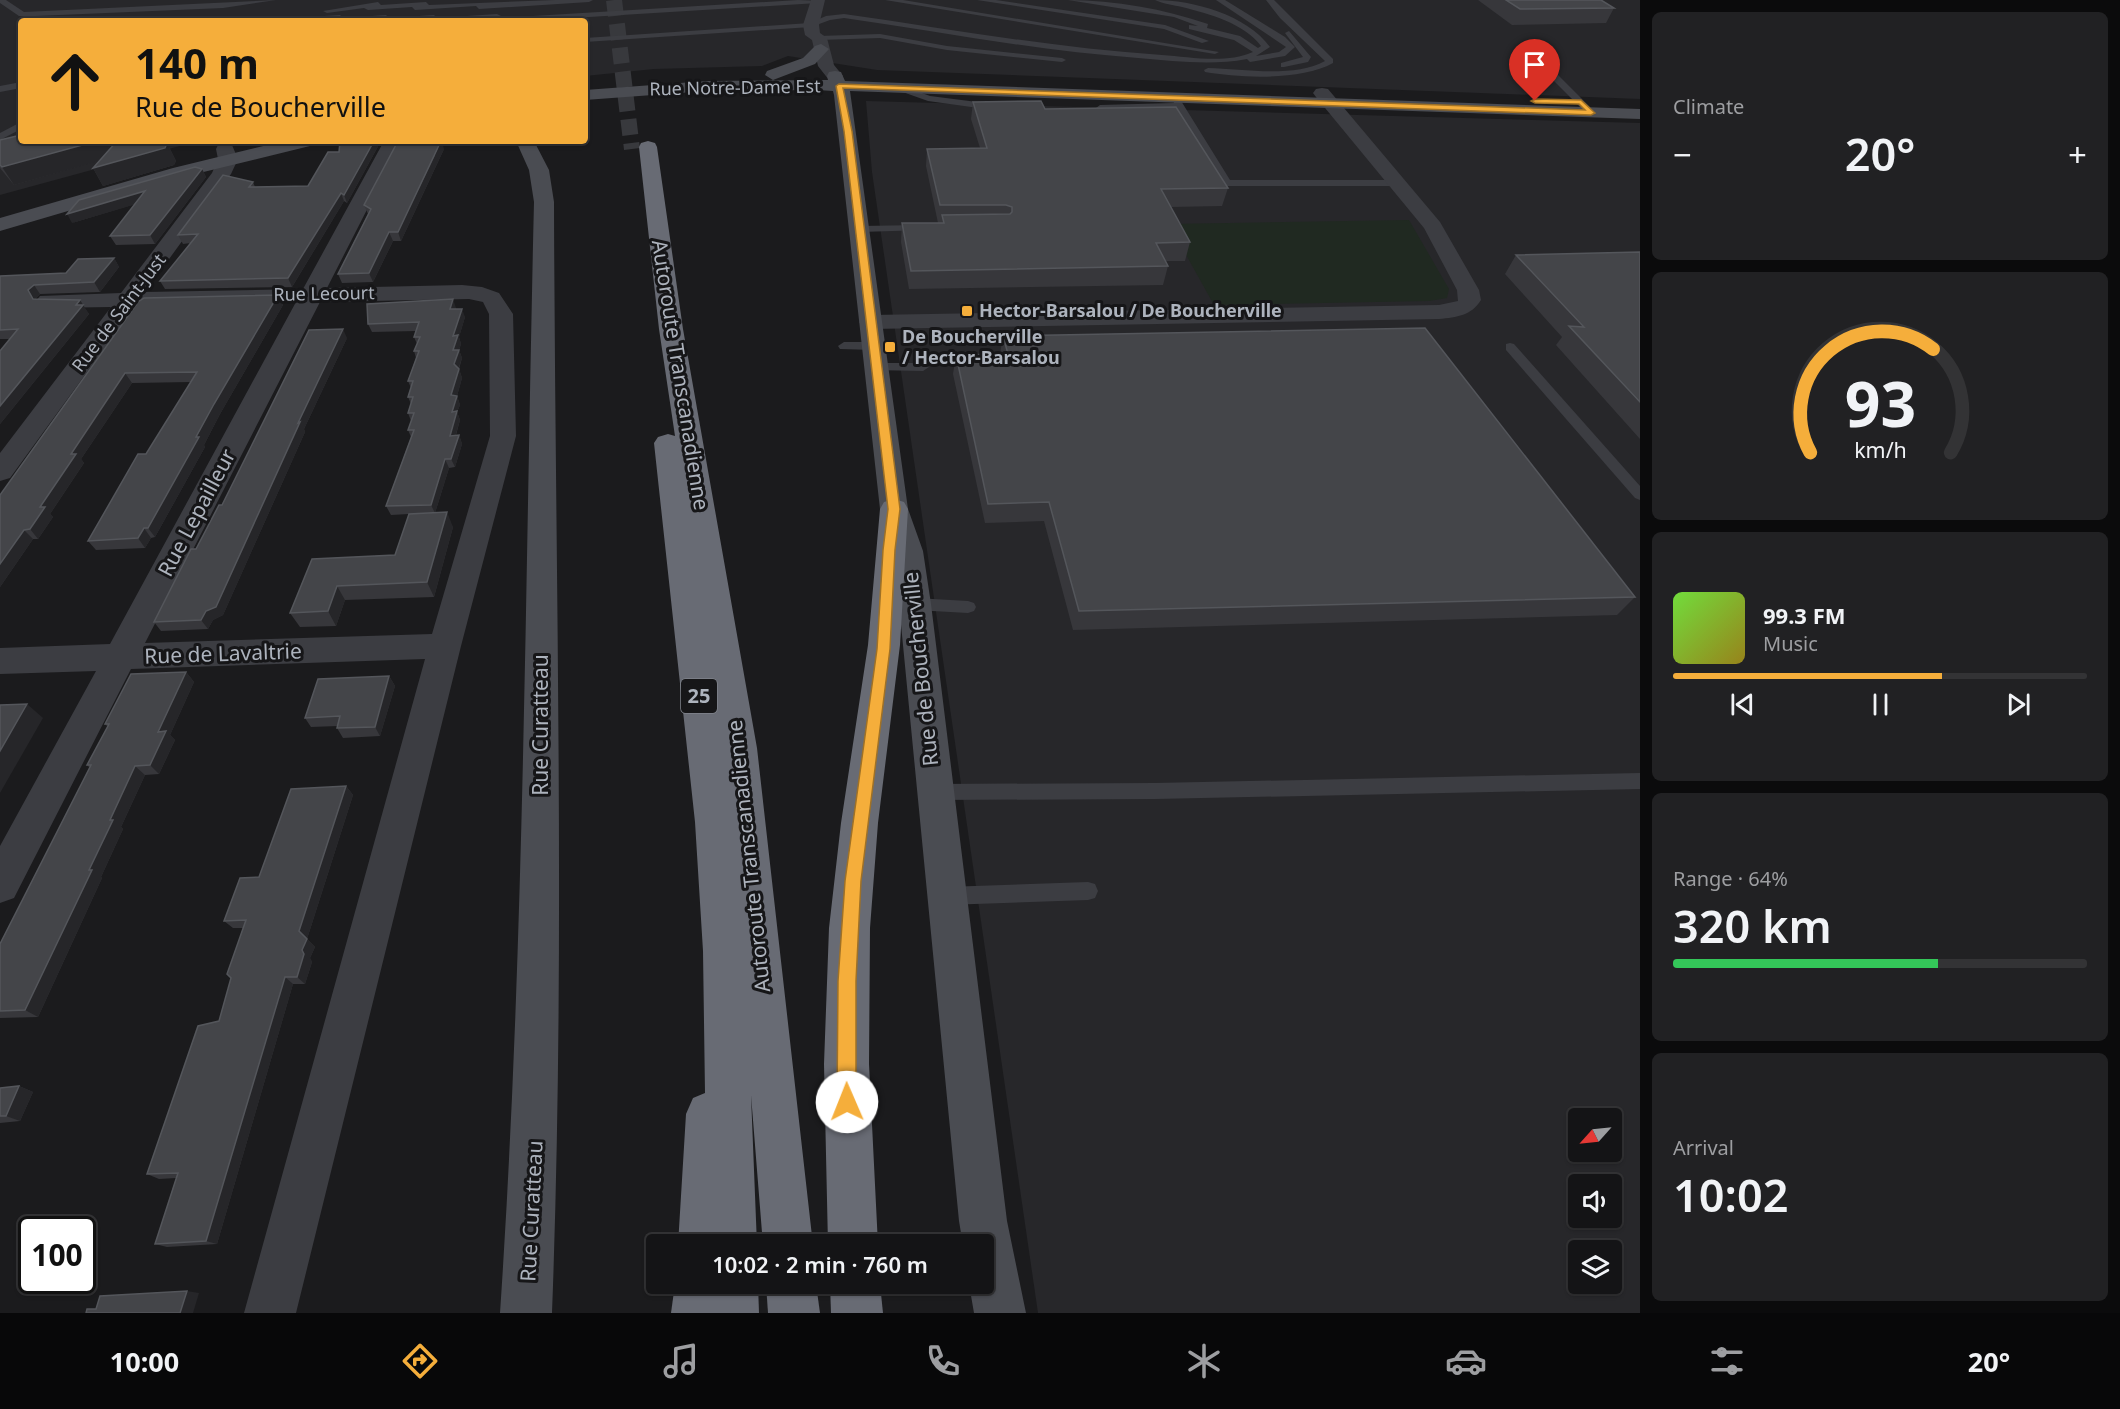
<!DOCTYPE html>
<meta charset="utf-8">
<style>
body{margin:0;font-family:"Noto Sans",sans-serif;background:#212123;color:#f1f3f6;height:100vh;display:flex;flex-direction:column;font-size:22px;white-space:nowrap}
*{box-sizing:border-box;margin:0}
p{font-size:20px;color:#9d9ea1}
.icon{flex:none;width:33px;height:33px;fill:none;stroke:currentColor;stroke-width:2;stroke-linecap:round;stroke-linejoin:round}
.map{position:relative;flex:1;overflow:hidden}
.sheet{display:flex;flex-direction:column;gap:12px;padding:12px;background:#0b0b0c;width:480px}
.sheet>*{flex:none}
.banner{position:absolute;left:18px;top:18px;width:570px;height:126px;border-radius:6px;box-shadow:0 2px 4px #0004,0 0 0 2px #333335;background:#f5ae3b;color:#111;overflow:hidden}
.needle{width:39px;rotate:243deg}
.tools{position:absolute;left:1568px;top:1108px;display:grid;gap:12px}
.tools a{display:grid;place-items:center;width:54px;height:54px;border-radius:6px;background:#141416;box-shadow:0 2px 4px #0004,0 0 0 2px #333335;font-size:30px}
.speed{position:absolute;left:18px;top:1216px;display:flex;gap:12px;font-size:30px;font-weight:700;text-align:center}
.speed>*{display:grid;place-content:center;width:78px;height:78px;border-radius:50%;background:#141416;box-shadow:0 2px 4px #0004,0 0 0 2px #333335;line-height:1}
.speed .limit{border:3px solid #111;border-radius:9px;background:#fff;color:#111}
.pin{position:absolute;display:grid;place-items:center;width:51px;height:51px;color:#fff;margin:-62px -26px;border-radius:50% 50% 50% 0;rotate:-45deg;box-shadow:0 0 6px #0007}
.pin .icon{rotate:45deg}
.me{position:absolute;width:66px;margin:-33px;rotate:359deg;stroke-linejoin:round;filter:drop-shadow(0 0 4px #0008)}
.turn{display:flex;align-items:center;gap:21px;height:126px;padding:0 18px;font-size:27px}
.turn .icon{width:78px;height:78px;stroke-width:2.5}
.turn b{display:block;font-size:42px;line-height:51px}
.big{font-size:45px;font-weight:600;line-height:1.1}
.sheet .tile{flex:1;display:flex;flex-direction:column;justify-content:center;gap:9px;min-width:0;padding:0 21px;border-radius:9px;background:#212123}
.sheet .dial{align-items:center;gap:0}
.dial svg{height:156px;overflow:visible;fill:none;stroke:#333335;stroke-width:7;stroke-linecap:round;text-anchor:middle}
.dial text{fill:#f1f3f6;stroke:none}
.song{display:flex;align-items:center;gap:18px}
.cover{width:72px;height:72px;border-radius:9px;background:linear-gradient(135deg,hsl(100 70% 55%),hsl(50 70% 35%))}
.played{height:6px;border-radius:3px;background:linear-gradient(90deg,#f5ae3b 65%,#333335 65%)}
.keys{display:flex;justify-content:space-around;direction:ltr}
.heat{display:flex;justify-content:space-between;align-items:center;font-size:33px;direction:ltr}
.charge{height:9px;border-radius:4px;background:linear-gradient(90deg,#34c759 64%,#333335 0)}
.trip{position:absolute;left:646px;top:1234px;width:348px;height:60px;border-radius:6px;background:#141416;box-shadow:0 2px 4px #0004,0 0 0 2px #333335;font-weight:600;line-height:60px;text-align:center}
.tabs{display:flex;height:96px;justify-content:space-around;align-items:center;background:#080809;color:#9d9ea1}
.tabs .icon{width:42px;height:42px}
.tabs .selected{color:#f5ae3b}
.tabs b{font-size:27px;color:#f1f3f6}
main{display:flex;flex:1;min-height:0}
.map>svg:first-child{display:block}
.built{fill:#27272a;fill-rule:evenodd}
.green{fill:#202921}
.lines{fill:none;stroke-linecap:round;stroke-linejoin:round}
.highway-tunnel{stroke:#38393d;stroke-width:16;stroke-dasharray:16 8;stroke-linecap:butt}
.lane{fill:#3c3d42;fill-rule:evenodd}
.street{fill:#3c3d42;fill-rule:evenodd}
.secondary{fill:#4a4c52;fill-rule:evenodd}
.highway{fill:#686b74;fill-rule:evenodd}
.wall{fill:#37373b}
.shaded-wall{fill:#262629}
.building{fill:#444549;stroke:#54565b;stroke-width:1.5}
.route{fill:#f5ae3b;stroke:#9f7126;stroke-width:1.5}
.poi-dot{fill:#f5ae3b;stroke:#161618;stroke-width:2}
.labels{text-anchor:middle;stroke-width:6;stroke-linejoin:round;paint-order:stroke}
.far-street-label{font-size:18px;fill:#adb3bd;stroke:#161618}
.far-poi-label{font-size:18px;font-weight:bold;fill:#adb3bd;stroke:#161618;text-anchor:start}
.shield{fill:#161618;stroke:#80848c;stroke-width:1.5}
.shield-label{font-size:20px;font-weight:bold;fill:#adb3bd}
.street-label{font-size:21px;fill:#adb3bd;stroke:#161618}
</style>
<main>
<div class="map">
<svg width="1640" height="1313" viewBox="0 0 1640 1313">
<rect width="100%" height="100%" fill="#1b1b1d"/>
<g class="built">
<path d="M0 0H1640V99L877 70 788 56 762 66 654 69 585 76V21H21V141H198L0 195Z"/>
<path d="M866 101 1640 123V1313H1038L872 172ZM1578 1119H1611V1152H1578ZM1578 1185H1611V1218H1578ZM1578 1251H1611V1284H1578Z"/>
</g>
<path class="green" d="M1409 220 1449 289 1447 298 1429 301 1214 305 1169 224Z"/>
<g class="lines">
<path class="highway-tunnel" d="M614 0 632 149"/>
<g class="lane">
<path d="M0 0H6L24 12 276 0 223 8 36 16H19L0 3Z"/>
<path d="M555 0H593L589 2 479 9 476 6 415 10 412 7 368 10 364 8 327 13 323 11 378 2 381 5 426 2 429 5Z"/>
<path d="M798 0 822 1 818 3 524 21 288 20 292 18 340 15 343 18 386 15 389 18 434 15 437 18 497 14 501 16 498 18Z"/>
<path d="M885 0H903L1219 52 1215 54Z"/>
<path d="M977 0H996L1165 25 1209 41 1202 43 1164 29Z"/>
<path d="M1068 0C1115 0 1164 9 1208 24L1207 28 1240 36 1258 48 1261 46C1244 23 1209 14 1182 7 1174 5 1163 4 1155 0 1193 0 1247 15 1270 47L1256 56 1279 52 1286 47 1216 0H1225L1285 37 1295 47 1285 56 1250 62 1247 59C1211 66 1174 61 1138 58 1039 51 942 32 844 18L830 20 811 27 585 42V38L810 23 826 16 844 14C950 29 1055 48 1162 55 1190 57 1226 64 1253 52L1234 40 1189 29V25L1198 26 1174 17Z"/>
<path d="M1266 0H1274L1333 59V63C1301 81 1240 78 1205 72L1204 70 1208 68C1242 69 1295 78 1325 61L1280 18Z"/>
<path d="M1289 31 1311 57 1308 62 1284 67H1281V63L1303 57 1285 33Z"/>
<path d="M880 34 947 46 1062 58 1066 60 1062 62 947 50 880 38 819 40 815 38 819 36Z"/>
<path d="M1541 64H1547L1594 111V115H1588L1541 68Z"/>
<path d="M21 82V88L0 92V86Z"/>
<path d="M900 85 930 96 993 104 997 107 993 110 928 101 897 90 896 88Z"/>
<path d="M1172 96H1178L1230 180H1399L1404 183 1399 186H1227L1222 183 1177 109 1100 111 1096 108 1100 105 1174 103Z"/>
<path d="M21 122V129L0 140V133Z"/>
<path d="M922 225 926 226V230L860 232 855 229 860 226Z"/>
<path d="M844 342H874L880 346 874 350 840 349 838 346Z"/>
<path d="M1510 343 1514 344 1640 486V500L1635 498 1506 350V344Z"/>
<path d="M876 363H923L929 367 923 371 872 370 870 367 872 364Z"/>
<path d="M915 598 968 601 974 603 976 607 974 611 968 613 915 610 909 608 907 604 909 600Z"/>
<path d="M1640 773V789L1155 799 935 800 928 798 926 792 928 786 935 784 1155 783Z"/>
<path d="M1088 882 1095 884 1098 891 1095 898 1088 900 946 905 939 903 936 896 939 889 946 887Z"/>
</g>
<g class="street">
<path d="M811 0H825L819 25 820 33 827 38 834 65 843 76 841 80H829L818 66 812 40 805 35 803 25Z"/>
<path d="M1322 88 1328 89 1440 222 1479 290 1481 300C1471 316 1457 317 1439 319L871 329 863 327 859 322 863 317 871 315 1439 305 1458 301 1457 290 1424 228 1316 97 1313 93 1316 89Z"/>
<path d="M384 141H402L327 288 462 285 482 287 499 293 513 314 516 436 461 646 296 1313H244L425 659 131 669 14 898 0 903V846L96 671 0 674V648L110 644 296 302 135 306 10 478 0 481V453L111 307 48 308 40 306 36 301 40 296 121 293 212 173 218 159 216 149 218 145H232L238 159 231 174 145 292 303 289ZM469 299 483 302 489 314 490 436 432 634 145 643 320 302Z"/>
</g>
<g class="secondary">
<path d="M821 44 829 49 815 64 773 80 765 75 767 71 803 58 815 46Z"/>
<path d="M835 71 841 72 845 81 1640 109V119L850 91 908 509 923 551 931 604 1007 1221 1026 1313H974L969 1284H984V1245H963L959 1221 899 604 893 551 880 509 834 95 833 91 817 90 707 91 585 100V90L707 81 828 80 827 76 829 72Z"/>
<path d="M284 141H316L314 145 187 176 0 231V218L173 168Z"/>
<path d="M516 141H534L549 170 554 202C555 572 566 943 552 1313H500C525 943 525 573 534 202L529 170Z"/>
</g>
<g class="highway">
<path d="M648 141 655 143 657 147 683 329 757 748 813 1245H763L751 1095 757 1245H678L686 1114 693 1098 705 1093 703 951 695 822 654 443 658 437 668 434 675 436 659 329 639 147 641 143Z"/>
<path d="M894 499 904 502 908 509 900 645 878 823 870 928 869 1064 878 1245H828L824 1064 829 928 841 823 868 645 880 509 884 502Z"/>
<path d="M675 1284H758L759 1313H671Z"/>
<path d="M766 1284H816L820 1313H768Z"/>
<path d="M830 1284H880L883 1313H831Z"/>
</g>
</g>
<g class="wall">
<path d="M1478 0H1601L1614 8 1606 23 1512 25Z"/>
<path d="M973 102 1045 109 1228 188 1222 206 1171 207 1190 242 1185 261H1166L1168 266 1163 285 909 289 901 242 902 223H938L926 166 927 149 980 148 971 119Z"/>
<path d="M0 140 167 143 176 161 174 165 103 186 93 168 100 160 14 185 0 168Z"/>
<path d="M340 141H381L347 203 344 201 292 287 165 289 160 281 191 243 183 244 178 235 253 182 255 187 308 186 339 152Z"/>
<path d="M444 149 401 241H393L373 282 342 283 338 274 368 214 364 205Z"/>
<path d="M202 169 206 177 155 244 116 245 110 236 135 204 72 223Z"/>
<path d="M1640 252V439L1556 345 1562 337 1505 274 1516 255Z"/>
<path d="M114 258 119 267 100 292 40 294 35 299 82 305 89 314 0 424V351L10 339H0V276L66 273Z"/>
<path d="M278 295 283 305 220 414 204 445 205 447 155 537 151 538 145 548 96 550 88 541 146 454 191 382 132 383 81 459 84 463 50 514 53 517 38 539H33L0 587V495L138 302Z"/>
<path d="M456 308V309L465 317 459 337 461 344 459 350 462 358 459 369 462 378 457 396 460 405 457 412 460 420 456 435H459L462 444 455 467 449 468 435 513 453 527 434 597 345 600 336 626 300 627 290 613 312 559 395 555 409 514 391 515 386 506 411 437 408 430 411 421 408 413 411 404 408 397 411 388 408 381 416 358 414 351 417 344 414 337 416 331 372 332 368 324Z"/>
<path d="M1003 336 1635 597 1617 615 1073 630 1044 521 985 523 953 374 956 355 1000 354Z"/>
<path d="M347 338 304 429 305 432 223 615 213 620 208 629 161 631 154 622 222 505Z"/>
<path d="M186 672 194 682 170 735 175 740 159 774 145 775 121 827 123 829 101 877 102 878 38 1017 0 1018V944L90 768 87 765 108 727 105 724Z"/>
<path d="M389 676 395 686 380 736 343 738 337 728 338 726 311 727 305 718Z"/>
<path d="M346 786 353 795 307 939 315 947 310 958 312 962 305 984H293L217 1244 167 1247 155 1244 176 1178 159 1179 147 1174 219 1021 231 978 243 928H233L224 921 259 877Z"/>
<path d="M19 1086 33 1092 20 1121 0 1123V1088Z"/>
</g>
<g class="shaded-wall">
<path d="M97 141H128L133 151 14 185 2 167Z"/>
<path d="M374 141H381L347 203 344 195Z"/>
<path d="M442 141 444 149 401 241 398 232Z"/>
<path d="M167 143 176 161 174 165 103 186 93 168Z"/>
<path d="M202 169 206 177 155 244 150 235Z"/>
<path d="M145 191 150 200 72 223 67 214Z"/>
<path d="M341 193 344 201 292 287 288 278Z"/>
<path d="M389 232 393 241 373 282 369 273Z"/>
<path d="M114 258 119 267 100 292 94 282Z"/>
<path d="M34 285 40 294 34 300 39 308 28 290Z"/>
<path d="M278 295 283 305 220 414 204 445 205 447 155 537 148 528 214 404Z"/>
<path d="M453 299 456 308 453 317 450 309Z"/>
<path d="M80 300 89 314 0 424V406Z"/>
<path d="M462 309 465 317 459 337 461 344 456 358 453 350V336Z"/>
<path d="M343 329 347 338 304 429 305 432 223 615 213 620 208 629 201 620Z"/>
<path d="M459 350 462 358 457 373 454 364Z"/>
<path d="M459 369 462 378 457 396 460 405 457 412 460 420 453 444 450 436 452 412 451 395Z"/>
<path d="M125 373 132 383 81 459 84 463 50 514 53 517 38 539 30 529 40 507 71 454Z"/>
<path d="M459 435 462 444 455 467 451 459Z"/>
<path d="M445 459 449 468 435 513 431 505Z"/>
<path d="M447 512 453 527 434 597 427 582Z"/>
<path d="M144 528 151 538 145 548 138 538Z"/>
<path d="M24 530 33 539 0 587V564Z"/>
<path d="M337 586 345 600 336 626 328 611Z"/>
<path d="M186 672 194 682 170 735 175 740 159 774 150 765 158 732Z"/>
<path d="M389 676 395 686 380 736 375 727Z"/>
<path d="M27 704 43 718 0 793V751Z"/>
<path d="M135 766 145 775 121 827 123 829 101 877 102 878 38 1017 25 1010 89 870 110 820Z"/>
<path d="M346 786 353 795 307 939 315 947 310 958 312 962 305 984 297 977 302 950 299 931Z"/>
<path d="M285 977 293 984 217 1244 206 1241Z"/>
<path d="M19 1086 33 1092 20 1121 6 1116Z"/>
<path d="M187 1291 199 1293 193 1313H180Z"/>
</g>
<g class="building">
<path d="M1506 0H1601L1614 8 1520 9Z"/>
<path d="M1041 101 1045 109 1176 107 1228 188 1161 189 1190 242 1156 243 1168 266 911 271 902 223H944L942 215 1010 214 1012 212V207L1006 205H940L927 149 987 148 973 102Z"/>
<path d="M21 135V141H97L2 167 0 165V140Z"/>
<path d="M117 141H164L167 143 165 148 93 168Z"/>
<path d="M340 141H374L344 195 341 193 288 278 160 281 198 234 178 235 223 175 253 182 249 187 308 186 328 152H339Z"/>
<path d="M398 141H441L398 232H389L369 273 338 274 371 209 364 205Z"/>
<path d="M195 167 202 169 150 235 110 236 145 191 67 214 79 200Z"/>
<path d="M1640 252V402L1569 326 1584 327 1516 255Z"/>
<path d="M114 258 94 282 34 285 28 290 33 299 80 300 76 305H83L0 406V351L18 329 0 330V276L66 273 78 259Z"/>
<path d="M278 295 214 404 196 437H199L148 528H144L138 538 88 541 138 454H146L197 372 125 373 71 454H76L40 507H45L30 529 24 530 0 564V495L138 302 144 298Z"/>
<path d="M453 299 450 309H462L453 336 458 335 453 350H459L454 364 459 369 451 395 457 396 452 412 457 411 450 436 459 435 451 459H445L431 505 386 506 414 430H408L414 413H408L413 397H408L413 381H408L419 351H414L420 337H414L419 322 368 324 367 304Z"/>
<path d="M1425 328 1635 597 1079 611 1049 502 988 504 956 355 1008 354 1003 336Z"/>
<path d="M343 329 298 423 300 422 216 607 206 611 201 620 154 622 191 549H196L219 505H222L309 330Z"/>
<path d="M447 512 427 582 337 586 328 611 290 613 312 559 395 555 409 514Z"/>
<path d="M186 672 158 732 166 731 150 765 135 766 110 820H113L89 870H92L25 1010 0 1011V944L91 765H87L109 724H105L131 674Z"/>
<path d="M389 676 375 727 337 728 340 716 305 718 318 679Z"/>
<path d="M27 704 0 751V705Z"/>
<path d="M346 786 299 931 307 939 302 950 304 954 297 977H285L206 1241 155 1244 178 1173 147 1174 198 1026 219 1021 231 978 227 974 246 920 224 921 240 878 259 877 291 789Z"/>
<path d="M19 1086 6 1116H0V1088Z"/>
<path d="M187 1291 180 1313H86L87 1309H96L100 1296Z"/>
</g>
<path class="route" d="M839 84 1585 110 1579 104 1535 103 1531 101 1535 99 1581 100 1595 113 1591 115 843 88 852 131 900 509 895 550 890 649 861 881 856 981V1102L854 1109 847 1112 840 1109 837 1102 838 981 845 881 877 649 883 550 888 509 844 131 836 86Z"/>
<g class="poi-dot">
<rect x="961" y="305" width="12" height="12" rx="3"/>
<rect x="884" y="341" width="12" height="12" rx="3"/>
</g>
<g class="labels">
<g class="far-street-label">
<text transform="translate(735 88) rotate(-1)" y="6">Rue Notre-Dame Est</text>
<text transform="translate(324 294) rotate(-1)" y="6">Rue Lecourt</text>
<text transform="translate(119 313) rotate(-53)" y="6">Rue de Saint-Just</text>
</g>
<g class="far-poi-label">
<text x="979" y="317">Hector-Barsalou / De Boucherville</text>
<text x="902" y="343">De Boucherville<tspan x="902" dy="21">/ Hector-Barsalou</tspan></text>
</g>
<rect class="shield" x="681" y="679" width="36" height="34" rx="4.5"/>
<g class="shield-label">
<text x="699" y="703">25</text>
</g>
<g class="street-label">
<text transform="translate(680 375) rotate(81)" y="7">Autoroute Transcanadienne</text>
<text transform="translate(197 513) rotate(-62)" y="7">Rue Lepailleur</text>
<text transform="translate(223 654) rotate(-2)" y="7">Rue de Lavaltrie</text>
<text transform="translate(921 669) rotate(-96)" y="7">Rue de Boucherville</text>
<text transform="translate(541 725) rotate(-90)" y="7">Rue Curatteau</text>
<text transform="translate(749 856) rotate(-96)" y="7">Autoroute Transcanadienne</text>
<text transform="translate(532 1211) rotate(-87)" y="7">Rue Curatteau</text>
</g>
</g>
</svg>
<div class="tools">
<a><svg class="needle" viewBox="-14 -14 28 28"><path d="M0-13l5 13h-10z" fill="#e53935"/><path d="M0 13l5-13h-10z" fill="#9d9ea1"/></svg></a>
<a><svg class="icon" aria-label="sound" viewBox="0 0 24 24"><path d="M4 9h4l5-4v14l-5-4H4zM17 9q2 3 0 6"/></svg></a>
<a><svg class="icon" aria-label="layers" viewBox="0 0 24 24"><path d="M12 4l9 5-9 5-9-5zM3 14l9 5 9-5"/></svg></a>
</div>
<div class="speed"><div class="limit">100</div></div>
<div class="pin" style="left:1535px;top:101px;background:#d93025"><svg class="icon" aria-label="arrive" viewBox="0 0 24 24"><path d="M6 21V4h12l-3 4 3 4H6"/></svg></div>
<svg class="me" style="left:847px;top:1102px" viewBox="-20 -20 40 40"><circle r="19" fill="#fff"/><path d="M0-13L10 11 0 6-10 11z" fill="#f5ae3b"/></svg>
<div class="trip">10:02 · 2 min · 760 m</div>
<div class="banner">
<div class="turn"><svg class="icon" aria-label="ahead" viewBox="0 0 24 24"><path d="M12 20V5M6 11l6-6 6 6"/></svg><div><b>140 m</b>Rue de Boucherville</div></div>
</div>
</div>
<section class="sheet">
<div class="tile"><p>Climate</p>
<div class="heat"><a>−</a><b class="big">20°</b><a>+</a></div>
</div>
<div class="tile dial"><svg viewBox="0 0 100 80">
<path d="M14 69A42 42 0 1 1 86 69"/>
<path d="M14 69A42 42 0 0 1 77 16" stroke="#f5ae3b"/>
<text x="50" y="56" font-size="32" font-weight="700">93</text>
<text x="50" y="72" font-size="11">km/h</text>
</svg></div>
<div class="tile">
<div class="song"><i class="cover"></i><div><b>99.3 FM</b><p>Music</p></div></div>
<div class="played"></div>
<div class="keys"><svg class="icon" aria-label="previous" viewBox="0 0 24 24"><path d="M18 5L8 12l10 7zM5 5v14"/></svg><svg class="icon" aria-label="pause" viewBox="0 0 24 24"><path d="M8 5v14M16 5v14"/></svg><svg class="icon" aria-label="next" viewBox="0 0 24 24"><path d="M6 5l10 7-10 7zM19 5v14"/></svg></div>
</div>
<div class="tile"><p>Range · 64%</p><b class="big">320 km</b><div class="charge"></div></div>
<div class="tile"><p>Arrival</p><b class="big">10:02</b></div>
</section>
</main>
<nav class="tabs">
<b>10:00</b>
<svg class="icon selected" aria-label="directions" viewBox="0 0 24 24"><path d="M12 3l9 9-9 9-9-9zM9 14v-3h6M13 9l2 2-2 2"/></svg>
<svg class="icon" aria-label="music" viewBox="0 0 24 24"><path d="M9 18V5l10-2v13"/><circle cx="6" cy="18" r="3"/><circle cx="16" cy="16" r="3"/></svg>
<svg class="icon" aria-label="phone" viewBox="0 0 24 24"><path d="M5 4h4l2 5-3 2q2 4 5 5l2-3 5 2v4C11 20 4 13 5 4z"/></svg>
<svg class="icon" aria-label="climate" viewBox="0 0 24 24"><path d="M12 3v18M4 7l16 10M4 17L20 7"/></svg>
<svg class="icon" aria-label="car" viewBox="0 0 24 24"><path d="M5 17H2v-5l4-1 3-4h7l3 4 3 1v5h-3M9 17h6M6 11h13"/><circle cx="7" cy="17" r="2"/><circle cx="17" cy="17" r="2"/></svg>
<svg class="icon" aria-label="filters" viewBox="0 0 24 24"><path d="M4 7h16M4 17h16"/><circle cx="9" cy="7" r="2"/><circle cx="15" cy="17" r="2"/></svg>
<b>20°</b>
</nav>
